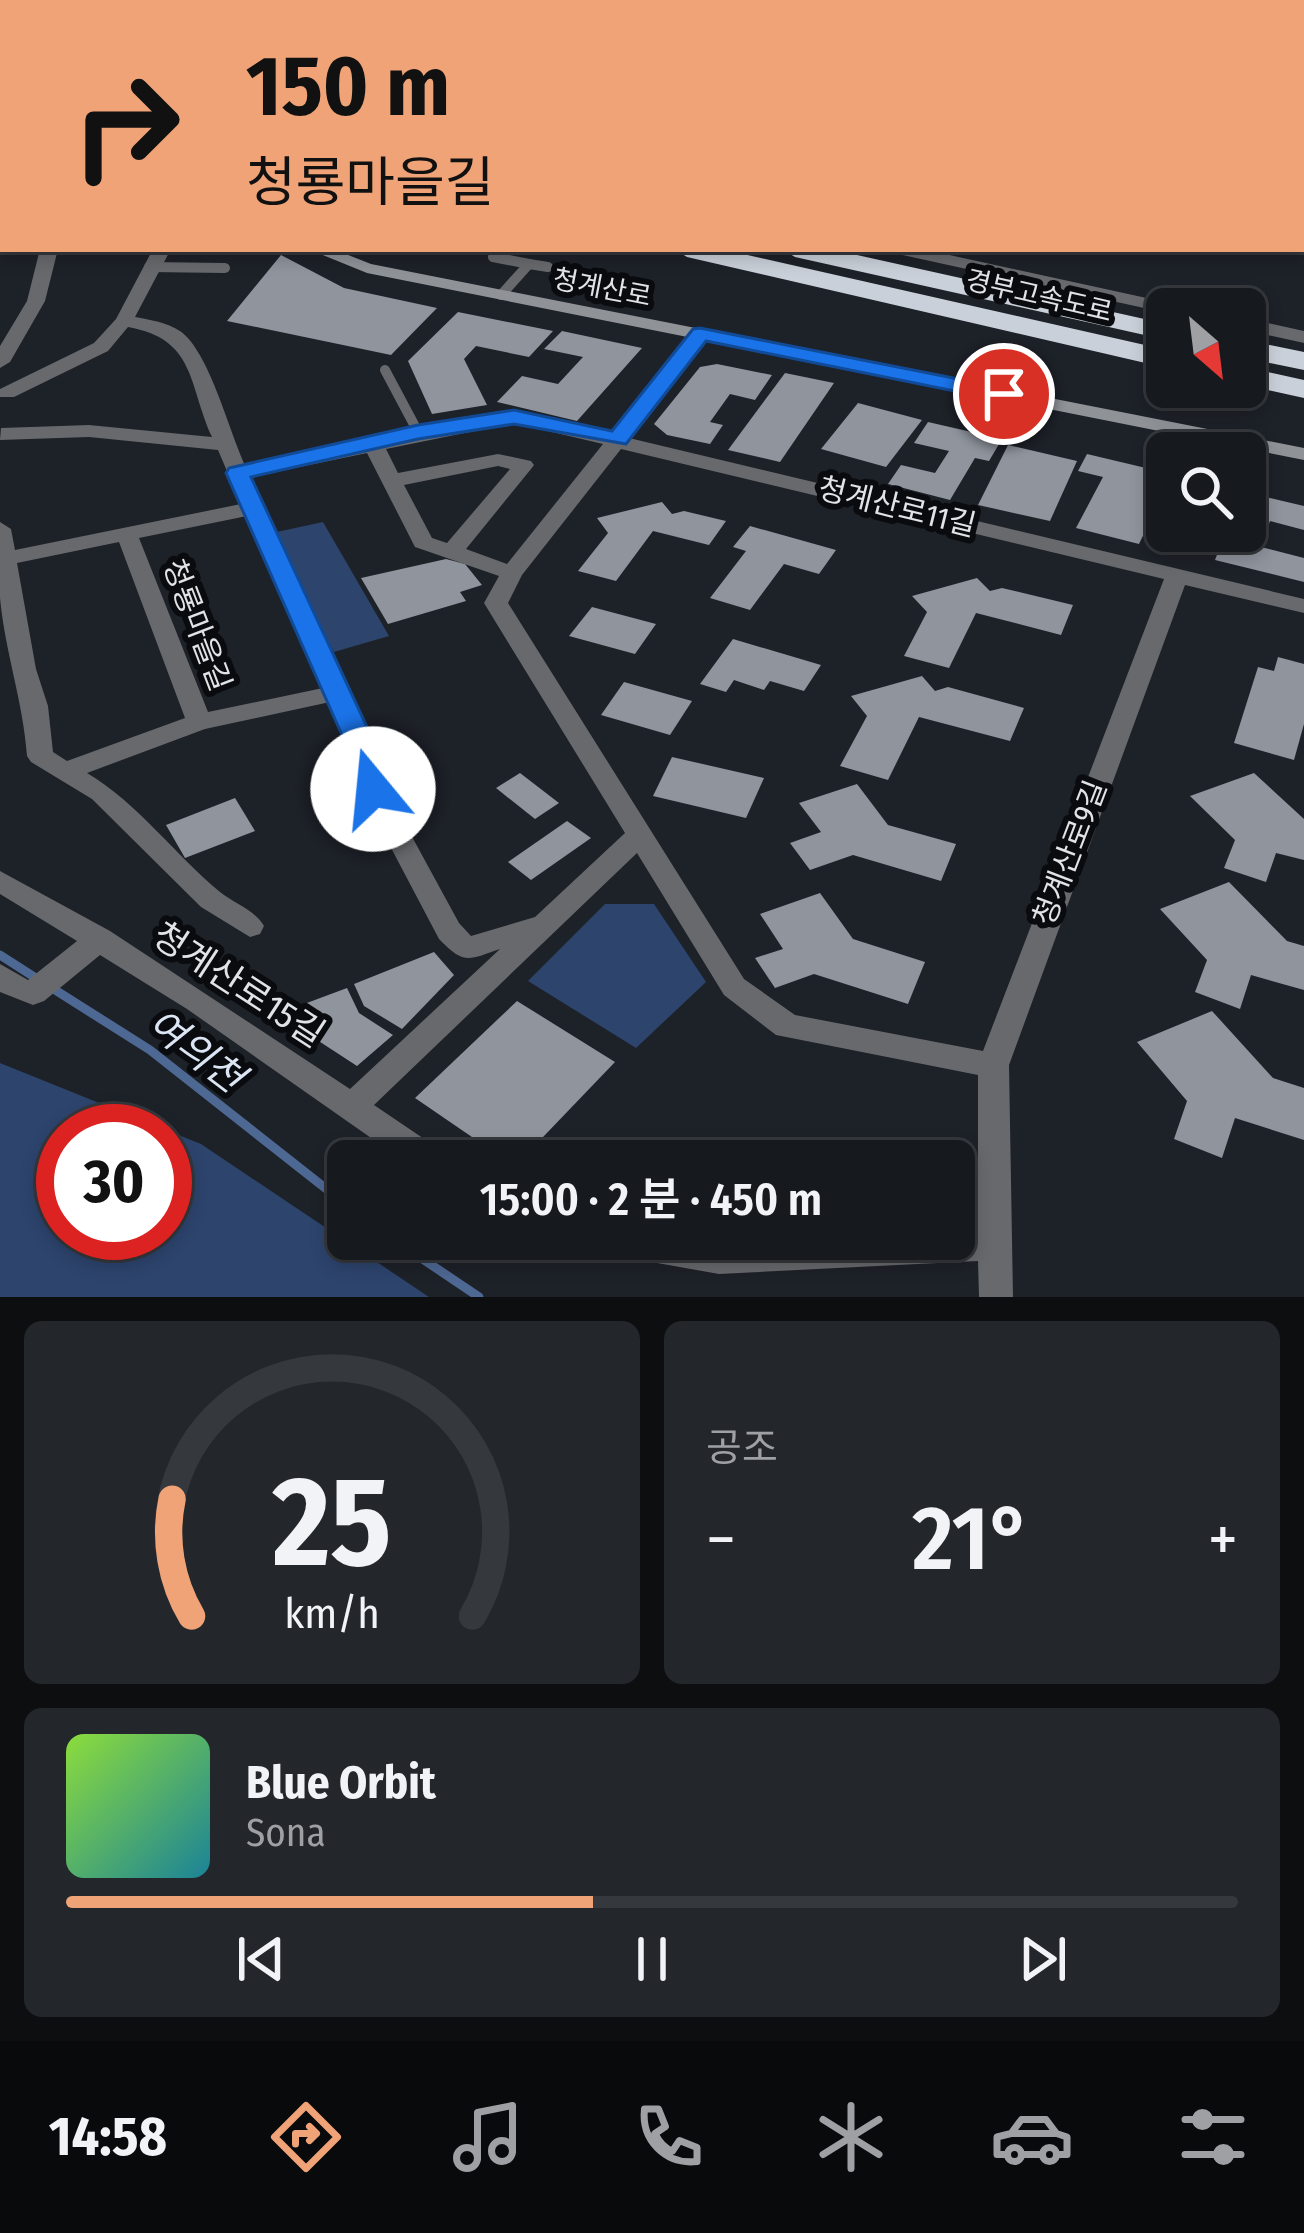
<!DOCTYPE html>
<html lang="ko">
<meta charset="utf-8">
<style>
body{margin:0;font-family:"Fira Sans Condensed","Noto Sans KR",sans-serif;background:#23262b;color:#f1f3f6;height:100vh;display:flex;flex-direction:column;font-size:45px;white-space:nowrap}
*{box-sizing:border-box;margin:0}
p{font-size:39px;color:#9ea0a4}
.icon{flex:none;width:66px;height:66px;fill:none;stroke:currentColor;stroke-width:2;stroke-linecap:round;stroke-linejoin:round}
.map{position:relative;height:1297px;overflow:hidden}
.drawer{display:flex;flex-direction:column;gap:24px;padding:24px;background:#0c0e10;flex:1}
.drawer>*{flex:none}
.guide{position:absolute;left:0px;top:0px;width:1305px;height:252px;box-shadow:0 6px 18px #0003,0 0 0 3px #35383c;background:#efa377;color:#111;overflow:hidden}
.needle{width:78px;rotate:152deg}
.tools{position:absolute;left:1146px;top:288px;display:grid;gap:24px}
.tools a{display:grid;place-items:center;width:120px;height:120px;border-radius:18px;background:#16191e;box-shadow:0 6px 18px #0003,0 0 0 3px #35383c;font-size:60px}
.speed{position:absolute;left:36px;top:1104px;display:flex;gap:24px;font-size:60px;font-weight:700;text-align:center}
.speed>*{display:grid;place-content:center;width:156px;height:156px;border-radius:50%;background:#16191e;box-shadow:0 6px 18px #0003,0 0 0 3px #35383c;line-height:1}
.speed .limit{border:18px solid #d22;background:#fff;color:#111}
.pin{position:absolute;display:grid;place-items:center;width:102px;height:102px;color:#fff;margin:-51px;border:6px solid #fff;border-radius:50%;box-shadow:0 3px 12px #0007}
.me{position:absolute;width:132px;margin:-66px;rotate:343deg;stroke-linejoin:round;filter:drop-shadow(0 0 9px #0008)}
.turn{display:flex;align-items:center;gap:42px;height:252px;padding:0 48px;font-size:54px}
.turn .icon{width:156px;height:156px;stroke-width:2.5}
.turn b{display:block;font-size:84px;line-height:102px}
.big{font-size:90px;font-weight:600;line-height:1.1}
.drawer .card{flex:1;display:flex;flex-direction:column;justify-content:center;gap:18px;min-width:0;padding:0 42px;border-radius:18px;background:#23262b}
.drawer .dial{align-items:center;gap:0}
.dial svg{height:312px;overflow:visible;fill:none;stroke:#35383c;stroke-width:7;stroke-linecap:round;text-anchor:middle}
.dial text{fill:#f1f3f6;stroke:none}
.song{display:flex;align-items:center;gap:36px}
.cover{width:144px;height:144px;border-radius:18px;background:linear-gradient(135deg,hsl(90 70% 55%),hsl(190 70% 35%))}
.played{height:12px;border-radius:6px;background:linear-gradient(90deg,#efa377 45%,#35383c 45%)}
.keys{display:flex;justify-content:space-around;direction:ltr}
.heat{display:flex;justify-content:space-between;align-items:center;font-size:66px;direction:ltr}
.drawer .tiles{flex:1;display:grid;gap:24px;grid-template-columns:1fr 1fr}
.card:last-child{grid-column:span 2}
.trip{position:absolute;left:327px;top:1140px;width:648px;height:120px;border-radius:18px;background:#16191e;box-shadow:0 6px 18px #0003,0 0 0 3px #35383c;font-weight:600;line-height:120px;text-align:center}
.tabs{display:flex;height:192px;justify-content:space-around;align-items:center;background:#090a0c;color:#9ea0a4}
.tabs .icon{width:84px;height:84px}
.tabs .selected{color:#efa377}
.tabs b{font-size:54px;color:#f1f3f6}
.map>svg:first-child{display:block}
.green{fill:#2d446d;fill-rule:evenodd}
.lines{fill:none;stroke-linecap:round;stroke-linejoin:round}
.stream{stroke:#4e6894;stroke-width:9}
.building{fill:#8f949d}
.lane{stroke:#67696d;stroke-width:10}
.street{fill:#67696d;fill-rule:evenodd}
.secondary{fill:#8f9398;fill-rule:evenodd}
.highway{fill:#cad0d9;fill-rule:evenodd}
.route{fill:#1a73e8;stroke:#114b97;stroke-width:3}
.labels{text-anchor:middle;stroke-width:12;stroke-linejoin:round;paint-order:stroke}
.far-street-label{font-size:27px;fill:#e0e3e7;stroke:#090b0e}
.street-label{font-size:30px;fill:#e0e3e7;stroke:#090b0e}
.near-street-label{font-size:36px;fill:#e0e3e7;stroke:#090b0e}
.near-water-label{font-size:39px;font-style:italic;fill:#dce5f3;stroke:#090b0e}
</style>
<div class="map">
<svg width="1304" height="1297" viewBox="0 0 1304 1297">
<rect width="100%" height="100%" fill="#1d2128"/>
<g class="green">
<path d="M809 0H1304V94L1302 3Z"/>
<path d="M323 522 389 636 334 652 272 533Z"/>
<path d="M605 904H654L706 982 636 1048 528 981Z"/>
<path d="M0 1063 201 1144 429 1297H0ZM165 1131V1233H63V1131Z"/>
</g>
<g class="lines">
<g class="stream">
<path d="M0 955 39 980"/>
<path d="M52 988 150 1050 348 1206"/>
<path d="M393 1239 479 1297"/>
</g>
</g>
<g class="building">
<path d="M281 255 344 288 437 308 391 355 227 321Z"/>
<path d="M458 312 553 331 529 357 476 346 464 359 487 405 432 414 408 361Z"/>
<path d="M562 331 642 348 577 421 497 402 522 376 558 384 583 357 544 349Z"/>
<path d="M717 364 772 375 755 400 730 394 710 422 723 425 710 444 667 435 654 424 700 367Z"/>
<path d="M785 373 834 383 780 462 728 450Z"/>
<path d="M858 403 922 420 886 467 821 449Z"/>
<path d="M928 422 1002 439 989 461 975 458 950 500 888 484 901 465 935 473 949 451 914 443Z"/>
<path d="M1008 445 1077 461 1050 521 978 505Z"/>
<path d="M1087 454 1167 473V486L1139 544 1076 528 1103 477 1078 471Z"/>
<path d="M1245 492 1304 506V530L1270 521 1261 547 1304 558V582L1215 560 1226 531H1245Z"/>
<path d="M662 502 672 514 684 511 726 521 709 545 653 531 616 581 578 571 608 533 597 518Z"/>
<path d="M750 526 836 550 819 574 784 564 750 610 710 598 746 551 733 547Z"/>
<path d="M446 559 465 564 482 585 460 592 466 601 388 624 361 578Z"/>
<path d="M977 578 990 591 1002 588 1073 605 1061 635 976 613 949 668 904 656 927 612 912 596Z"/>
<path d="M592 607 656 624 635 654 569 636Z"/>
<path d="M733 639 821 665 804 691 770 681 764 690 734 680 726 692 700 684Z"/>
<path d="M1278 657 1304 664V724L1294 760 1234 743 1258 667 1274 671Z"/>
<path d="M922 676 935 691 948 687 1024 708 1010 741 919 717 888 780 840 766 867 716 851 696Z"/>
<path d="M624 682 692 701 670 735 601 715Z"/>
<path d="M672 757 764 778 746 818 653 796Z"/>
<path d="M520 773 559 803 535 819 496 788Z"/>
<path d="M1254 773 1304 819V860L1276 853 1266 882 1224 868 1235 840 1190 796Z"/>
<path d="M857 784 888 825 956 844 941 881 853 855 810 870 790 843 821 832 799 803Z"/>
<path d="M235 798 255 831 185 858 166 825Z"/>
<path d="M567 821 591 838 531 880 508 862Z"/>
<path d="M1229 882 1287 941 1304 946V990L1251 975 1240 1009 1195 992 1207 960 1160 909Z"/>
<path d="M820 893 853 939 925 962 908 1004 814 974 775 988 755 958 783 949 760 914Z"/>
<path d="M434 952 454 975 402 1029 364 1006 354 984Z"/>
<path d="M347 988 359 1013 393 1035 357 1066 288 1021 296 1007Z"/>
<path d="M517 1001 615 1062 520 1161H507L415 1098Z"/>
<path d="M1212 1011 1273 1078 1304 1088V1140L1235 1118 1222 1158 1174 1139 1187 1101 1137 1042Z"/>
</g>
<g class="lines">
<g class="lane">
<path d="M493 257 529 264 501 295"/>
<path d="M529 264 548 267"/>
<path d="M149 267 225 268"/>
<path d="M385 370 418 432"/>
</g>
<g class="street">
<path d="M290 0H304L288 3Z"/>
<path d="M332 0H353L356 3H335Z"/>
<path d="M0 22 3 23V31L0 30Z"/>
<path d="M0 117 3 118V128L0 127Z"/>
<path d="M2 185 3 198 0 199V186Z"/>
<path d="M40 249H58L45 301 10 362 0 368V346L27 301Z"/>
<path d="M153 249H171L135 317C151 320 166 322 180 331 209 351 229 431 245 465L362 442 372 436 380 438 514 411 611 434 694 330 701 328 710 334 629 438 1304 599V613L1185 585 1009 1065 1013 1297H979L978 1261 719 1274 584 1250 579 1239H690L719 1244 954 1239V1232L978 1231V1075L776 1035 724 995 637 853 374 1105 442 1151 446 1161H404L187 1009 100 955 44 1001 33 1005 0 992V964L28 980 77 941 0 894V871L110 931 350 1089 500 949C468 960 464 965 439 939L360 789 347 742 330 702 205 729 87 773C139 804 174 854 220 892 235 904 255 910 264 926L260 934 250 937 201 907 92 799 31 762 27 756C23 701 5 652 0 598 0 573 0 547 0 522L11 529 15 550 241 504 218 450 89 437 0 440 1 428 89 425 212 437C188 384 196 339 128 327L108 351 14 397H0V389L94 343 116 319ZM514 423 603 444 507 564 466 549 531 469 534 465 531 461 498 454 398 473 386 449ZM621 449 1164 579 983 1051 795 1015 744 979 508 603 522 575ZM367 453 415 547 499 576 484 603 625 833 535 917 471 936 459 923 386 789 373 742 251 477ZM498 466 510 469 447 543 432 538 404 485ZM247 516 323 688 208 712 139 538ZM119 542 185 718 67 761 53 752 48 706 36 669 17 563Z"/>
<path d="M889 249H922L1174 304 1183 309H1167V313L898 254Z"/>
<path d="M1245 318 1304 331V343L1245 330Z"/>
</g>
<g class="secondary">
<rect x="0" y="101" width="3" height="9"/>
<path d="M308 249H333L371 264 1304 448V460L367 273Z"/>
</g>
<g class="highway">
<rect x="0" y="43" width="3" height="13"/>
<path d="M674 249H721L1167 350V368L687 257Z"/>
<path d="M782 249H830L1167 324V340L795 257Z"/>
<path d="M1245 340 1304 352V370L1245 358Z"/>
<path d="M1245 367 1304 380V398L1245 385Z"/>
</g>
</g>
<path class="route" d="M700 328 1004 388 1015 394 1004 401 706 341 626 444 514 424 418 439 251 477 374 742 388 789 384 796H362L345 742 226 473 229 468 418 425 514 410 612 431 693 329Z"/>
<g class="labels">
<g class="far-street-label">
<text transform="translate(602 288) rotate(11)" y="9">청계산로</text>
<text transform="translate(1039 296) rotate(13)" y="9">경부고속도로</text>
</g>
<g class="street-label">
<text transform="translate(897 507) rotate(14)" y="10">청계산로11길</text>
<text transform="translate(197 625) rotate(69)" y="10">청룡마을길</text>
<text transform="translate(1070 853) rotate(-69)" y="10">청계산로9길</text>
</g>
<g class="near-street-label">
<text transform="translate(239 984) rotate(33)" y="13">청계산로15길</text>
</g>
<g class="near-water-label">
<text transform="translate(196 1050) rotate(37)" y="14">여의천</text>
</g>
</g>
</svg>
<div class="tools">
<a><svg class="needle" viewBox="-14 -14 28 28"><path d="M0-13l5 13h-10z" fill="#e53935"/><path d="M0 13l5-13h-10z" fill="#9ea0a4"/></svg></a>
<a><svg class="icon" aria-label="search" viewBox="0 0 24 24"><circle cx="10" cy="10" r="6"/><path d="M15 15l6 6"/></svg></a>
</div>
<div class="speed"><div class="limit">30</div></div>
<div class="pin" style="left:1004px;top:394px;background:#d93025"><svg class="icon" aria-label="arrive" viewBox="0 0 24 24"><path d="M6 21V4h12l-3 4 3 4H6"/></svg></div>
<svg class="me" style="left:373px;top:789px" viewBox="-20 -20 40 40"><circle r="19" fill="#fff"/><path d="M0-13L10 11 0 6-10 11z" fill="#1a73e8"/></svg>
<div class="trip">15:00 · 2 분 · 450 m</div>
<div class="guide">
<div class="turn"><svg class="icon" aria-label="right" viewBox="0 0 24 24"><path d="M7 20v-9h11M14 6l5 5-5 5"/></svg><div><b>150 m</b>청룡마을길</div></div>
</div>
</div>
<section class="drawer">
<div class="tiles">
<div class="card dial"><svg viewBox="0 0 100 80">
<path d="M14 69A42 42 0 1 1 86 69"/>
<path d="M14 69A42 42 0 0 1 9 39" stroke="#efa377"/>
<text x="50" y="56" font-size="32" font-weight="700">25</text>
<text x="50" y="72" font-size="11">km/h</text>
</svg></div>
<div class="card"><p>공조</p>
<div class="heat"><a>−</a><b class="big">21°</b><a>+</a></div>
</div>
<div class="card">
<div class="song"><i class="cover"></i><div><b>Blue Orbit</b><p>Sona</p></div></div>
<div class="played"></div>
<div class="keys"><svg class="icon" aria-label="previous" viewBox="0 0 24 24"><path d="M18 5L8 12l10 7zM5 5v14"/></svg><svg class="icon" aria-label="pause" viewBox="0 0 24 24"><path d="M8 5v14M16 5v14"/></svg><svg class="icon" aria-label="next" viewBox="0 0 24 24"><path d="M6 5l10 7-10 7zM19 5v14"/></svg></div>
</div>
</div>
</section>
<nav class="tabs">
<b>14:58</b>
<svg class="icon selected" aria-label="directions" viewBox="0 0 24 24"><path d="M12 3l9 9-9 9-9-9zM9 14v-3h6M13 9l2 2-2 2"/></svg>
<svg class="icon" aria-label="music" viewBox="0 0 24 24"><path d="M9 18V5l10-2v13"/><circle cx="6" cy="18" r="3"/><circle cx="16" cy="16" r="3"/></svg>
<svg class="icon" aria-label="phone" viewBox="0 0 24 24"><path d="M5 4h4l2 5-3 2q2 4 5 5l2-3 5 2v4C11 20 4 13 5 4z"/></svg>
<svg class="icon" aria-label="climate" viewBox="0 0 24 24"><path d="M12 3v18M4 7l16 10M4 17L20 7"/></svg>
<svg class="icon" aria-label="car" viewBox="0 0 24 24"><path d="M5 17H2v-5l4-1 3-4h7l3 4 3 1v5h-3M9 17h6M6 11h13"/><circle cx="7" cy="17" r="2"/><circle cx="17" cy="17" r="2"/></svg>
<svg class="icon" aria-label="filters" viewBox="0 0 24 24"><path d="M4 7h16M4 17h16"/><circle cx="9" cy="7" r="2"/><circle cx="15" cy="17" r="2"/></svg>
</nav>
